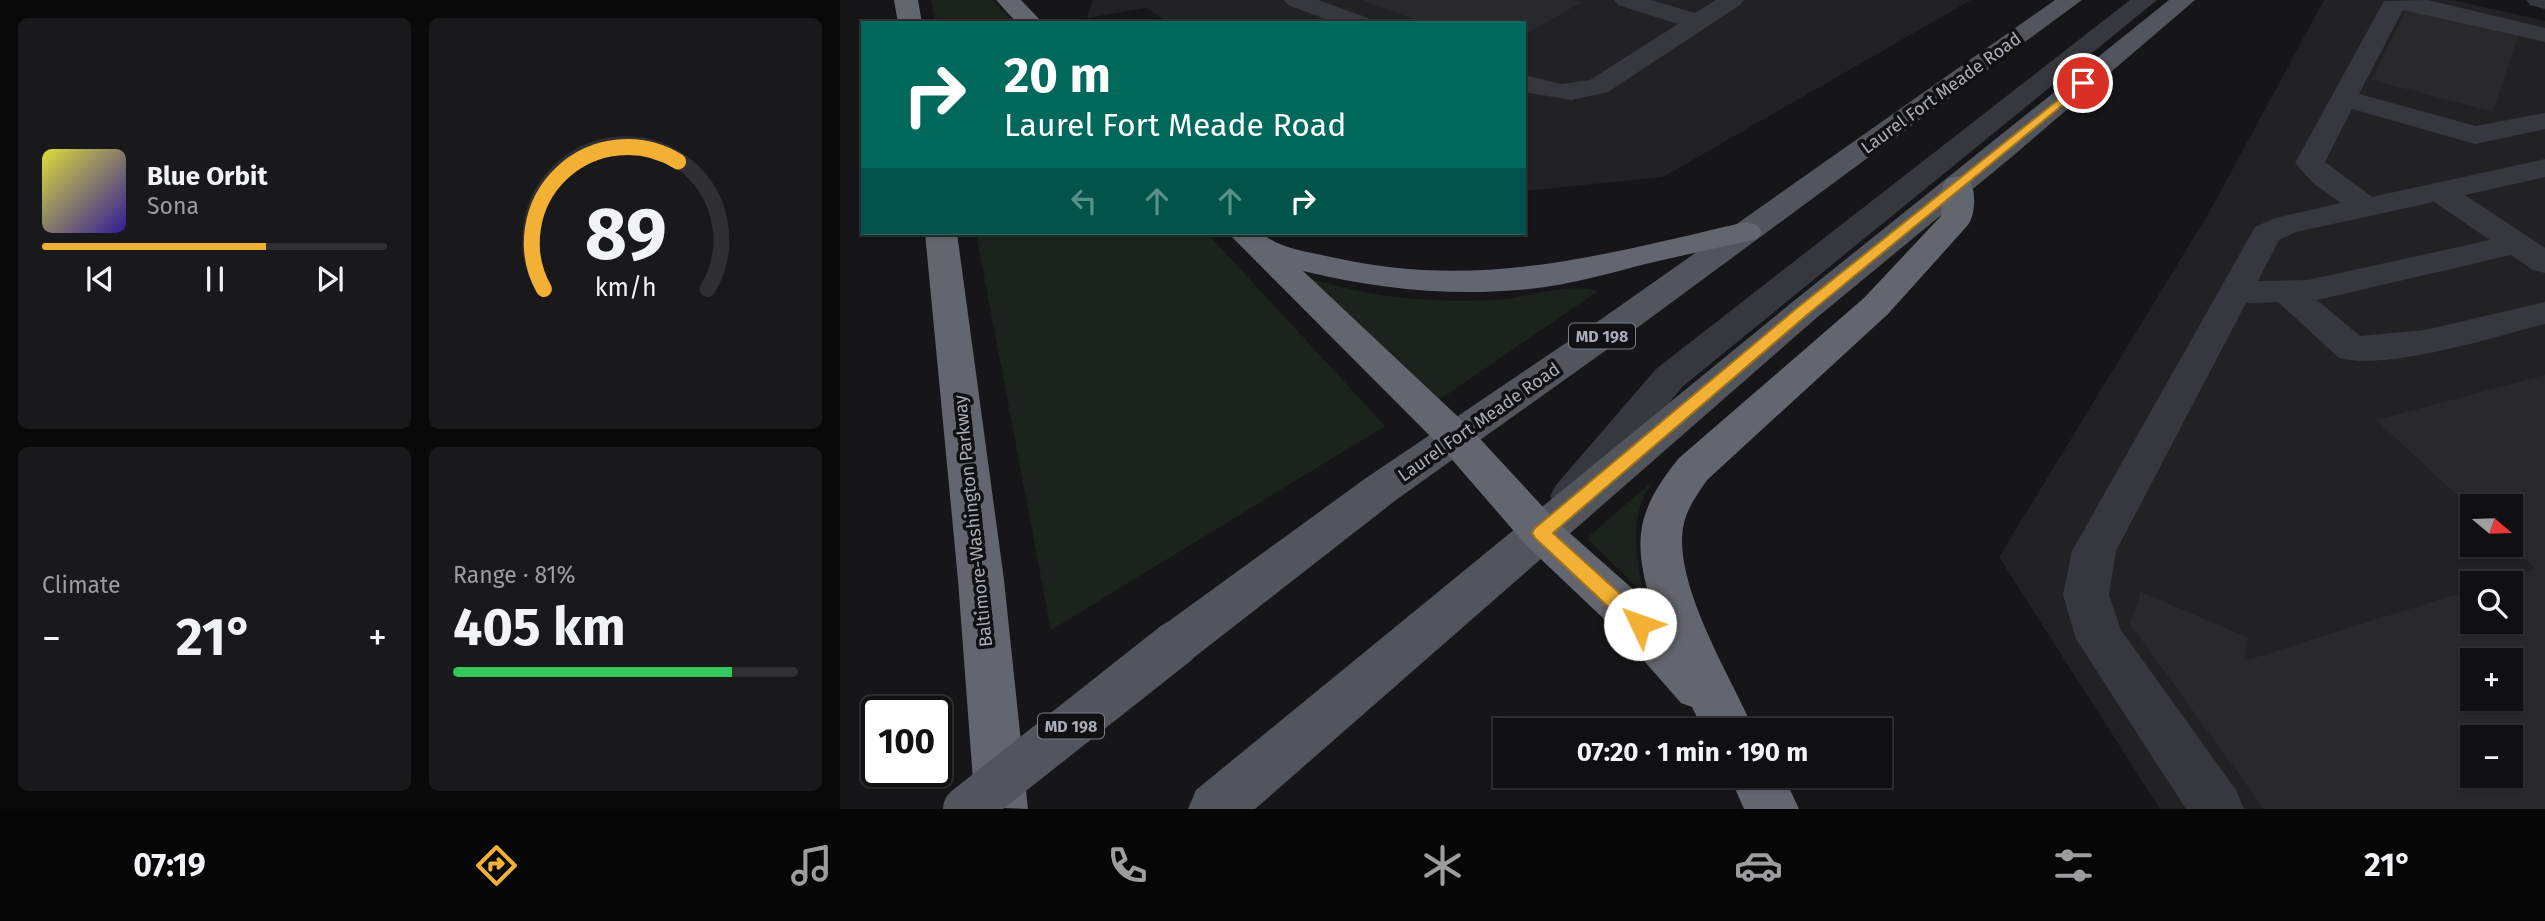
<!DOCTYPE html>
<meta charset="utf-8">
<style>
body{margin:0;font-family:"Fira Sans",sans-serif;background:#19191b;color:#f1f3f6;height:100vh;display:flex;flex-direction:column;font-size:26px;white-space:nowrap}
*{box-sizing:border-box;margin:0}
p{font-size:23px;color:#9c9d9f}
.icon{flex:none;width:38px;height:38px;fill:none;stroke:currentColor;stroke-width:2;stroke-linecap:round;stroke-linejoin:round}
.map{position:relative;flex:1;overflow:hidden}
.details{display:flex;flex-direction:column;gap:18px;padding:18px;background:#09090a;width:840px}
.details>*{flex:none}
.top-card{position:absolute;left:21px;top:21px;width:665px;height:214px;border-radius:0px;box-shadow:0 2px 5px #0004,0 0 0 2px #303032;background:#00695c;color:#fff;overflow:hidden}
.needle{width:46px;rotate:109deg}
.controls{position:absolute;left:1620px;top:494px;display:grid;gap:14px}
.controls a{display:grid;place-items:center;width:63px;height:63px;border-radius:0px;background:#101012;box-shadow:0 2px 5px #0004,0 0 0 2px #303032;font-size:35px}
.speed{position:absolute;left:21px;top:696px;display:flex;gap:14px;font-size:35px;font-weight:700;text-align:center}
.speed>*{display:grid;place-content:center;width:91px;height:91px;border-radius:50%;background:#101012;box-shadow:0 2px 5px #0004,0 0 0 2px #303032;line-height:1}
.speed .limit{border:4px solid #111;border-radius:10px;background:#fff;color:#111}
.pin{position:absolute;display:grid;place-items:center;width:60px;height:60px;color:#fff;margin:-30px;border:4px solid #fff;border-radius:50%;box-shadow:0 2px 7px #0007}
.me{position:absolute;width:77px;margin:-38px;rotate:312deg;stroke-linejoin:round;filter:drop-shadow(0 0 5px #0008)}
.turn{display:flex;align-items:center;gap:24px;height:147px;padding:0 28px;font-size:32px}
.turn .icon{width:91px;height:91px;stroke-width:2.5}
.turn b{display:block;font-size:49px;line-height:60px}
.lanes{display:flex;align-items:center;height:66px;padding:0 28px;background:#0003;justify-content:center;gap:35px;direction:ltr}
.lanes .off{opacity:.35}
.big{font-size:52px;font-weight:700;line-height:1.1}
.details .widget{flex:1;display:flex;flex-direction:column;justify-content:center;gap:10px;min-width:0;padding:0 24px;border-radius:10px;background:#19191b}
.details .dial{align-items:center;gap:0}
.dial svg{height:182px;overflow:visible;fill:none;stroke:#303032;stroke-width:7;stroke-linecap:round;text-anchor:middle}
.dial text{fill:#f1f3f6;stroke:none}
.song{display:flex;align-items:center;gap:21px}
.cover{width:84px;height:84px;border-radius:10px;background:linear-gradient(135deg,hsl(60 70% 55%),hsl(250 70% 35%))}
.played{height:7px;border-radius:4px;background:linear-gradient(90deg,#f2b134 65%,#303032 65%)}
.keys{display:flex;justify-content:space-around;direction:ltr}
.heat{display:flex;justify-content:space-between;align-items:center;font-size:38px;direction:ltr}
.charge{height:10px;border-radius:5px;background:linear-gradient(90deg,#34c759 81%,#303032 0)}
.details .tiles{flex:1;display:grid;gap:18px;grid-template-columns:repeat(2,1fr)}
.trip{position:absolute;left:653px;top:718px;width:399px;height:70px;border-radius:0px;background:#101012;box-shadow:0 2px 5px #0004,0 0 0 2px #303032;font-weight:700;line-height:70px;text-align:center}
.tab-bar{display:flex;height:112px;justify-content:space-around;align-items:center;background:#060607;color:#9c9d9f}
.tab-bar .icon{width:49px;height:49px}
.tab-bar .on{color:#f2b134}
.tab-bar b{font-size:32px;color:#f1f3f6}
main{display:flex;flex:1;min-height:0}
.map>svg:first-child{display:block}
.built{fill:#222225;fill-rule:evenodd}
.green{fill:#1c231d}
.building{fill:#29292c;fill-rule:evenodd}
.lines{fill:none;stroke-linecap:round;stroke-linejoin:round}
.minor{fill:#37383d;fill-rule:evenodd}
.major{fill:#53555c;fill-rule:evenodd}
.highway{fill:#63666e;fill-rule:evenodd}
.major-bridge{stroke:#53555c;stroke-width:46}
.route{fill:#f2b134;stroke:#9d7322;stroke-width:2}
.labels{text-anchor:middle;stroke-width:7;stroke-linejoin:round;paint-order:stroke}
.shield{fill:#111113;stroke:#7b7e86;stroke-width:2}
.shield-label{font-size:16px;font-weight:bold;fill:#a8adb8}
.street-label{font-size:18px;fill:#a8adb8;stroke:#111113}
</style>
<main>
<section class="details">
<div class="tiles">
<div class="widget">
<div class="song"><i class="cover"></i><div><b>Blue Orbit</b><p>Sona</p></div></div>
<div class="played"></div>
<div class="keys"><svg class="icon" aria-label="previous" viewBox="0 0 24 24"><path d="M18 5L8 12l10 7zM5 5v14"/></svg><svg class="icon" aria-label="pause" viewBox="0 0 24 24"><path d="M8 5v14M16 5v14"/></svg><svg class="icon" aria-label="next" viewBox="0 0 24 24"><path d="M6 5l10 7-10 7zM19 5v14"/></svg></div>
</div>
<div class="widget dial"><svg viewBox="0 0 100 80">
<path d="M14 69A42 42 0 1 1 86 69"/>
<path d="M14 69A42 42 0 0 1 73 13" stroke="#f2b134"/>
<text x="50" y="56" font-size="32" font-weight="700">89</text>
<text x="50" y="72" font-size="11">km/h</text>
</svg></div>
<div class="widget"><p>Climate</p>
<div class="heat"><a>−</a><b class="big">21°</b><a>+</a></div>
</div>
<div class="widget"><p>Range · 81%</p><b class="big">405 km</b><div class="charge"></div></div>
</div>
</section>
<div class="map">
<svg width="1705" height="809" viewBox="0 0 1705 809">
<rect width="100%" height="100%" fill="#161618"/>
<g class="built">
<path d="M253 0H1131L823 177 684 191V23H329L306 8 247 18Z"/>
<path d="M1484 0H1613L1705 21V809H1320L1159 557 1370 211ZM1633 506H1671V544H1633ZM1633 583H1671V621H1633ZM1633 660H1671V698H1633ZM1633 737H1671V775H1633Z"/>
</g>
<g class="green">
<path d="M91 0H153L174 23H96Z"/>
<path d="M136 233H367L545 426 211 630Z"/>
<path d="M463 276C526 298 590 303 656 300 689 298 725 282 758 291L599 400Z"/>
<path d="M813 481C788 516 796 553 803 593L747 538Z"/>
</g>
<g class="building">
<path d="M521 0H735L742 2 684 35V23H584Z"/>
<path d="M1566 10 1678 36 1653 112 1532 80Z"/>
<path d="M1705 375V809H1424L1290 624 1301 592 1409 638 1404 661 1633 589V621H1671V583L1654 582 1696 569 1671 546V506H1633V510L1536 420ZM1633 660H1671V698H1633ZM1633 737H1671V775H1633Z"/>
</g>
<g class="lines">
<g class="minor">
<path d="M444 0H478L528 18 531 23H496L448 5Z"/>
<path d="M774 0H811L855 13 876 0H904L900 5 768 92 731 100 684 92V75L722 84 750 80 838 24 778 5Z"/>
<path d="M1290 0H1317L842 387 746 507 731 512 716 507 710 496 716 485 816 369Z"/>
<path d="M1588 0 1705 28V42L1563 10 1519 94 1636 126 1705 113V129L1635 144 1512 109 1485 162 1532 197 1705 159V177L1625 195 1705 248V273L1693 270 1671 255 1477 300 1520 336 1585 330 1705 302V324C1654 337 1547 371 1499 358L1438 302 1406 303 1276 551 1269 595 1281 630 1396 790 1404 809H1346L1236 639 1223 595 1232 551 1415 227 1435 218 1501 203 1473 183 1455 163 1544 1ZM1594 202 1650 240 1468 280 1418 281 1439 240 1456 232Z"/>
<path d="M1686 0H1705V9L1690 5Z"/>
</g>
<g class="major">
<path d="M1215 0H1242L786 336 556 500 352 659 335 665 318 659 311 644 318 629 526 478 760 320Z"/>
<path d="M1329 0H1355L1174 155 974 320 415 809H348L356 790 950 304Z"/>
</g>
<g class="highway">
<path d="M54 0H78L82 23H58Z"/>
<path d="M156 0H181L203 23H177Z"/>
<path d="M1118 176 1129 179C1136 190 1136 214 1128 225L1048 314 867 480C857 495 846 509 843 528 834 586 891 677 914 730H863L852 707 841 703 784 638 686 545 602 448 388 233H422C439 249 469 252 491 257 640 291 762 255 906 222L917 225 922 232 917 239C883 247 848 254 814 262 772 272 732 285 689 289 612 297 538 289 463 271L630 428 716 521 812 606C792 541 796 511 839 458L1024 298 1101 216 1103 185 1107 179Z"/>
<path d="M85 233H117L164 580 188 809 135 807 118 580Z"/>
<path d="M889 775H943L959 809H904Z"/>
</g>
<path class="major-bridge" d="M126 809 335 644"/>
</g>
<path class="route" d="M1243 80 1249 83 1247 85 967 315 713 533 807 618 810 624 807 630 800 632 793 630 695 538 692 533 695 528 957 308Z"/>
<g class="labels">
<g class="shield">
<rect x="729" y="323.5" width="66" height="25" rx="5"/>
<rect x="198" y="713.5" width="66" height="25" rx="5"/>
</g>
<g class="shield-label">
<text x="762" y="342">MD 198</text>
<text x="231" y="732">MD 198</text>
</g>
<g class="street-label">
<text transform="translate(1101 93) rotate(-36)" y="6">Laurel Fort Meade Road</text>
<text transform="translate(639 422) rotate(-35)" y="6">Laurel Fort Meade Road</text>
<text transform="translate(133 521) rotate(-96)" y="6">Baltimore-Washington Parkway</text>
</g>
</g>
</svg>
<div class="controls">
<a><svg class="needle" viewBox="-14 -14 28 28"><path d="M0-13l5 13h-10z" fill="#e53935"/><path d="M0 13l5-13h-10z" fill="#9c9d9f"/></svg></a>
<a><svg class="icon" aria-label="search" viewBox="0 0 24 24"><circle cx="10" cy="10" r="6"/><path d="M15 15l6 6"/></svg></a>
<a>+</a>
<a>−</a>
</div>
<div class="speed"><div class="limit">100</div></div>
<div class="pin" style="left:1243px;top:83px;background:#d93025"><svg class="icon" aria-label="arrive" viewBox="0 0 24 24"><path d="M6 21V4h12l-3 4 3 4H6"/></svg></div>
<svg class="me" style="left:800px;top:624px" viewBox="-20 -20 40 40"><circle r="19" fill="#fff"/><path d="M0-13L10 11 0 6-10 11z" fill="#f2b134"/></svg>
<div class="trip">07:20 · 1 min · 190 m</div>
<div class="top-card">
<div class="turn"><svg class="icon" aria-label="right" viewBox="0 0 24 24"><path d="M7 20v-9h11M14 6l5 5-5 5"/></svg><div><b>20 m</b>Laurel Fort Meade Road</div></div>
<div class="lanes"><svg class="icon off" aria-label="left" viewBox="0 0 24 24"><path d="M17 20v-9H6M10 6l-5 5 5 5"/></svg><svg class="icon off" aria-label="ahead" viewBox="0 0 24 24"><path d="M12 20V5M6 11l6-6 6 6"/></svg><svg class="icon off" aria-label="ahead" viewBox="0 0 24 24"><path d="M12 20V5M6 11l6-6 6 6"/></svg><svg class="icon" aria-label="right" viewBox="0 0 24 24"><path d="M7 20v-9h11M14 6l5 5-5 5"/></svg></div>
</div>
</div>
</main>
<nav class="tab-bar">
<b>07:19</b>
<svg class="icon on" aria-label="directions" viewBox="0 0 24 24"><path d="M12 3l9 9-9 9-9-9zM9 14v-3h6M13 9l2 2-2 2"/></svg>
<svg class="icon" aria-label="music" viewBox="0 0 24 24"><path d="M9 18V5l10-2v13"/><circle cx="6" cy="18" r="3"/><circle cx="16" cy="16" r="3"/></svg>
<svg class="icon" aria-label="phone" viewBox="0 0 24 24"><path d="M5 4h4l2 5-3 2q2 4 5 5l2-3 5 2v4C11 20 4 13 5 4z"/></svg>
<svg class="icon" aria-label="climate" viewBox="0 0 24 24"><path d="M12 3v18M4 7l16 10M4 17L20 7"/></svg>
<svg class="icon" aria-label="car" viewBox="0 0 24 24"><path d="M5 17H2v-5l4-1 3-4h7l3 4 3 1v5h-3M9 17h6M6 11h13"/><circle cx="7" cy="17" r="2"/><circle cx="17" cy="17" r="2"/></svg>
<svg class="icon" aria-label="filters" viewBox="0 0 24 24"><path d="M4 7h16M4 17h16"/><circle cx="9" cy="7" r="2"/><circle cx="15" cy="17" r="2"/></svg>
<b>21°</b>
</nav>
